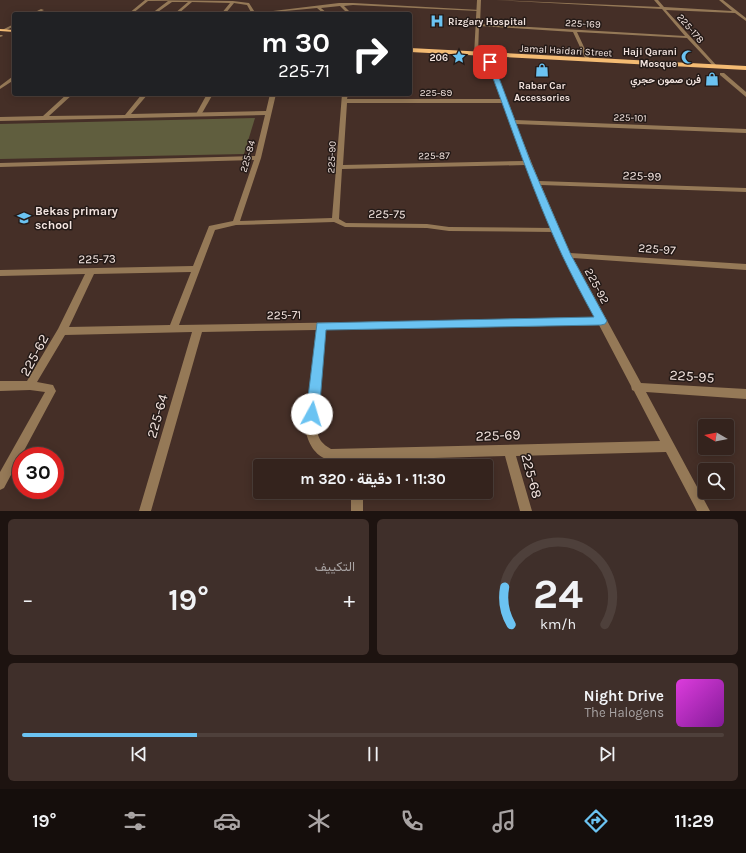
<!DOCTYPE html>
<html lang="ar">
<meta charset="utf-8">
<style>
body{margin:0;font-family:Karla,Vazirmatn,sans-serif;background:#3f2f2a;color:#f1f3f6;direction:rtl;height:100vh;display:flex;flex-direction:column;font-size:15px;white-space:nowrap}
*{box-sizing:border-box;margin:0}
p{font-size:13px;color:#a9a4a4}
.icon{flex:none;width:22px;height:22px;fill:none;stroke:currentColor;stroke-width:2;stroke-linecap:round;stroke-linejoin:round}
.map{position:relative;height:511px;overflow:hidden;direction:ltr}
.drawer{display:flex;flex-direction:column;gap:8px;padding:8px;background:#1d1310;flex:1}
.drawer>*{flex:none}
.top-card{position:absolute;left:12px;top:12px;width:400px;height:84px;border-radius:4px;box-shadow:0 2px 10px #0003,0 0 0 1px #4e403b;direction:rtl;background:#202124;color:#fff;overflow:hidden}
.needle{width:26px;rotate:279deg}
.fabs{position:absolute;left:698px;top:419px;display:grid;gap:8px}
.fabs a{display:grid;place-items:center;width:36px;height:36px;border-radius:4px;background:#34231d;box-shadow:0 2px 10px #0003,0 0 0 1px #4e403b;font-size:20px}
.speed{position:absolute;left:12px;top:447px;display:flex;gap:8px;font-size:20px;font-weight:700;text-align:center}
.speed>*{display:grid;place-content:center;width:52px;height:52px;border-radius:50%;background:#34231d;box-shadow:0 2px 10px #0003,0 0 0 1px #4e403b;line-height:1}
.speed .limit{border:6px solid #d22;background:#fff;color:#111}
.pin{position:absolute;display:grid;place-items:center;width:34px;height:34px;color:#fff;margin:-17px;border-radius:8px;box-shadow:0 2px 6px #0006}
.me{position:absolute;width:44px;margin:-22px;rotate:6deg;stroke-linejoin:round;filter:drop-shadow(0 0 3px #0008)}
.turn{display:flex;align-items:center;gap:14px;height:84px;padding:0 16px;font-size:18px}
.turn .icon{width:52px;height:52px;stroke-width:2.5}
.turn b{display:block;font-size:28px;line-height:34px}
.big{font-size:30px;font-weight:700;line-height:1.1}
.drawer .widget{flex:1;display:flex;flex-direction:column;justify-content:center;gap:6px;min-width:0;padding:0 14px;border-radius:6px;background:#3f2f2a}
.drawer .dial{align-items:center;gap:0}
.dial svg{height:104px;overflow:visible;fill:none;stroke:#4e403b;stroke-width:7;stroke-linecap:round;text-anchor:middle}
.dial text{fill:#f1f3f6;stroke:none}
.song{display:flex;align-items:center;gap:12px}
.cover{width:48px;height:48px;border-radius:6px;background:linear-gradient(135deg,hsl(300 70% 55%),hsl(290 70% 35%))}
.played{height:4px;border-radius:2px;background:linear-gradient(90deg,#6bc3f2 25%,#4e403b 25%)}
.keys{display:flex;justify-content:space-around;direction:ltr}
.heat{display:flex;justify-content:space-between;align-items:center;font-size:22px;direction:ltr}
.drawer .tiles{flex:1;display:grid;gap:8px;grid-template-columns:1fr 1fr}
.widget:last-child{grid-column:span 2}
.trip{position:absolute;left:253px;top:459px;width:240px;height:40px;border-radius:4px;background:#34231d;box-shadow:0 2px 10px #0003,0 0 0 1px #4e403b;font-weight:700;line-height:40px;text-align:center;direction:rtl}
.tabs{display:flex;height:64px;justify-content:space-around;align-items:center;background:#150e0c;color:#a9a4a4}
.tabs .icon{width:28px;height:28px}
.tabs .on{color:#6bc3f2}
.tabs b{font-size:18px;color:#f1f3f6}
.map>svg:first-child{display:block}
.green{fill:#605e3e}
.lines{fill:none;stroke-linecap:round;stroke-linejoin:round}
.service{fill:#957957;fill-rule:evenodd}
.minor{fill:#957957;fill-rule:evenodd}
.primary{fill:#f4bb73;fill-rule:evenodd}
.route{fill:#6bc3f2;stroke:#467f9d}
.labels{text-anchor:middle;stroke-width:3;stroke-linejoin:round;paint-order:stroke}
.far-poi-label{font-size:10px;font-weight:bold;fill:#f2e3de;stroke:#241a17;text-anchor:end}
.far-street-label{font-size:10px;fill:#f2e3de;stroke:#241a17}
.street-label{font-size:12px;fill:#f2e3de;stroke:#241a17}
.poi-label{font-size:12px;font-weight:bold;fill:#f2e3de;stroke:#241a17;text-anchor:start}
.near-street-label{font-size:14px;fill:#f2e3de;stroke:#241a17}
</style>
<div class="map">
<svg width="746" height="511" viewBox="0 0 746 511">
<rect width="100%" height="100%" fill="#452f27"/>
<path class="green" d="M255 118 244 154 0 159V124Z"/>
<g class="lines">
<g class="service">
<path d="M145 0 233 1 249 3 256 14H252L247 5 234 3 225 14H221L230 3 192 2 178 14H174L188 2H172L155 14H151L168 1H148L132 14H128Z"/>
<path d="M339 3H353L480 10 478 11 353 5 344 6 352 14H348L340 6 321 8 328 14H324L317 8 275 12 273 11Z"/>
<path d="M41 9 44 10 36 14H31Z"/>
<path d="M14 24V26L5 31 2 30Z"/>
<path d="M207 94H213L201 115H197L196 114Z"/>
</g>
<g class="minor">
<path d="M477 0H481L480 24 685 36 662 9 496 0 660 7 654 0H658L664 7 732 11 719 0H723L746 18V21L735 13 666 10 717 66V68H715L687 38 577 32 590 60 588 61 586 60 573 32 479 26 478 55 476 56 474 55Z"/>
<path d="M0 35H2L3 36 0 37Z"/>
<path d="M490 61 492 62 515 120 746 129V133L516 124 539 181 746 188V192L541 185 570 253 746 264V270L573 258 641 383 746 389V399L646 392 710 511H697L666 452 516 456 532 511H520L505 456 363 460V466H351V460C344 460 335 462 329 460 314 456 308 442 305 429L316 330 202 332 151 511H139L192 332 65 335 37 382 53 385 56 391 4 488 0 490V472L45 392 30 390 0 391V381H27L58 329 85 274 0 276V270L193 266 209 226 233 221 254 160 0 167V163L255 156 265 115 0 121V117L43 116 67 94H73L49 116 125 115 142 94H148L131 114 266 111 270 94H276L261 158 240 221 332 218 342 94H348L347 99H502L488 62ZM347 103H503L524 161 343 165ZM526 165 552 228 449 227 427 224 346 223 339 219 342 169ZM334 222 345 227 427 228 449 231 554 232 563 255 596 318 179 325 215 230 236 225ZM191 272 170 325 69 327 94 274ZM599 325 631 386 632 390 634 391 660 441 331 449C322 444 318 439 317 429L325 330Z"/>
<path d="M720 73H724L746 92V97L720 75Z"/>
<path d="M12 77H14V80L0 89V86Z"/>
<rect x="351" y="492" width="12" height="19"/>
</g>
<g class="primary">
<path d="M0 29 14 30V32L0 31Z"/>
<path d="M410 48 746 66V70L410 52Z"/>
</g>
</g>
<path class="route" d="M490 60 493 62 531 163 560 230 571 255 607 321 605 324 601 325 326 330 319 414 317 418 312 420 308 418 306 414 317 323 594 317C583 297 572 276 562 255 533 193 511 126 487 62Z"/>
<defs>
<g id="hospital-bare" transform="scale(1.08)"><path d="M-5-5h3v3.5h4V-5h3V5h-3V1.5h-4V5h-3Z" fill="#6bc3f2" stroke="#241a17" stroke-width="2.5" paint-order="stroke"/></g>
<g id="sight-bare" transform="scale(1.08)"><path d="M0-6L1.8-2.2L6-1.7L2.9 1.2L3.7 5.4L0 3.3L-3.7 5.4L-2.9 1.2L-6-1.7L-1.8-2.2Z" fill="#6bc3f2" stroke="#241a17" stroke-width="2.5" paint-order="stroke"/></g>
<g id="mosque-bare" transform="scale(1.08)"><path d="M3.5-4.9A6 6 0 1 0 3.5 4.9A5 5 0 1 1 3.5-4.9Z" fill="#6bc3f2" stroke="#241a17" stroke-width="2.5" paint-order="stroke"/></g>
<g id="shop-bare" transform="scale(1.08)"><path d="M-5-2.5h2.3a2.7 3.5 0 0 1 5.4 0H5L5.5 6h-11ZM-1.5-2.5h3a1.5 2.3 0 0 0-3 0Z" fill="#6bc3f2" stroke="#241a17" stroke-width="2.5" paint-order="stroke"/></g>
<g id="school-bare" transform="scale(1.08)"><path d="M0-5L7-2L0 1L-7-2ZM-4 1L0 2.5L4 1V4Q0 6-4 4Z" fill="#6bc3f2" stroke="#241a17" stroke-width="2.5" paint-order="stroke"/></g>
</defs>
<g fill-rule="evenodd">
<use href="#hospital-bare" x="437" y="21"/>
<use href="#sight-bare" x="459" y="57"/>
<use href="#mosque-bare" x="688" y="57"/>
<use href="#shop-bare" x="542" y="70"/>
<use href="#shop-bare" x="712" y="79"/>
<use href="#school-bare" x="24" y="218"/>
</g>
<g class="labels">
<g class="far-poi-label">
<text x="448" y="25" text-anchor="start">Rizgary Hospital</text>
<text x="677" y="55">Haji Qarani<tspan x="677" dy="12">Mosque</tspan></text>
<text x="448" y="61">206</text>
<text x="701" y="83">فرن صمون حجري</text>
<text x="542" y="89" text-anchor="middle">Rabar Car<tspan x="542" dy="12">Accessories</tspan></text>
</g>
<g class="far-street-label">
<text transform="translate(583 23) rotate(3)" y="4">225-169</text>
<text transform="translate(691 28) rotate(49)" y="4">225-178</text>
<text transform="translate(566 50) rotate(3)" y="4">Jamal Haidari Street</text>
<text x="436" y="96">225-89</text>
<text transform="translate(630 117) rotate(2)" y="4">225-101</text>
<text transform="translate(434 155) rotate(-1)" y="4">225-87</text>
<text transform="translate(247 156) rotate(-74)" y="4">225-84</text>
<text transform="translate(331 157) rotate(-87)" y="4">225-90</text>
</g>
<g class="street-label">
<text transform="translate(642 176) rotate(2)" y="4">225-99</text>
<text transform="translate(387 214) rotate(1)" y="4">225-75</text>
<text transform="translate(657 249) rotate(4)" y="4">225-97</text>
<text transform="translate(97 259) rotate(-1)" y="4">225-73</text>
<text transform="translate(597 286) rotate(62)" y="4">225-92</text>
<text transform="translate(284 315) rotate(-1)" y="4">225-71</text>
</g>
<g class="poi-label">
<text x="35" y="215">Bekas primary<tspan x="35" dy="14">school</tspan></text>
</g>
<g class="near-street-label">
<text transform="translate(34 355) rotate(-62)" y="5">225-62</text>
<text transform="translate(692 376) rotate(4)" y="5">225-95</text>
<text transform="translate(157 416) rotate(-74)" y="5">225-64</text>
<text transform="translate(498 435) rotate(-2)" y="5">225-69</text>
<text transform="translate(532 476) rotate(75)" y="5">225-68</text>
</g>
</g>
</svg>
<div class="fabs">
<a><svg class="needle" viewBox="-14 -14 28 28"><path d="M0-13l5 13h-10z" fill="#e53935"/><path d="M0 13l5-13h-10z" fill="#a9a4a4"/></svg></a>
<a><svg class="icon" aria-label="search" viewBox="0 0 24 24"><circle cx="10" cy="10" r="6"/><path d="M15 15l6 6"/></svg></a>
</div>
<div class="speed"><div class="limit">30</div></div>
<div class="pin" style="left:490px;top:62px;background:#d93025"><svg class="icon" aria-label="arrive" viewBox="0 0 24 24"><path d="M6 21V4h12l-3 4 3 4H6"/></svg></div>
<svg class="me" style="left:312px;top:414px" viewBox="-20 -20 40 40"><circle r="19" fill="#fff"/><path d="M0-13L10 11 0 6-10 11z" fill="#6bc3f2"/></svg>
<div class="trip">11:30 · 1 دقيقة · 320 m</div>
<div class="top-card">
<div class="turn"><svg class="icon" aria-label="right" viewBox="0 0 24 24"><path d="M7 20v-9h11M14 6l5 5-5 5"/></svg><div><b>30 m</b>225-71</div></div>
</div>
</div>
<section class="drawer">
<div class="tiles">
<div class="widget dial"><svg viewBox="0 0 100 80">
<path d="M14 69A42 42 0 1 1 86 69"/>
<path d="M14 69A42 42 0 0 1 9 40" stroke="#6bc3f2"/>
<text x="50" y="56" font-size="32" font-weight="700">24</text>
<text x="50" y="72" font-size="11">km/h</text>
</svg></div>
<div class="widget"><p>التكييف</p>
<div class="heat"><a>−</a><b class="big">19°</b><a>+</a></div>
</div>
<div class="widget">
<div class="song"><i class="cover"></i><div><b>Night Drive</b><p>The Halogens</p></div></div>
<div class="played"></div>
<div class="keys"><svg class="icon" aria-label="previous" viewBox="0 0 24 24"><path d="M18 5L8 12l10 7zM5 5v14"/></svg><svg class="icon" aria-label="pause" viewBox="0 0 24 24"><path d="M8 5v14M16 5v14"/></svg><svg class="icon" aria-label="next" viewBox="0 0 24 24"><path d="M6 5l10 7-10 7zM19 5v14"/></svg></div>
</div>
</div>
</section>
<nav class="tabs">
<b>11:29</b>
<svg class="icon on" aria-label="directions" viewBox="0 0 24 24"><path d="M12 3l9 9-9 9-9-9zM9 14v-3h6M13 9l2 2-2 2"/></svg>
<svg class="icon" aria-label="music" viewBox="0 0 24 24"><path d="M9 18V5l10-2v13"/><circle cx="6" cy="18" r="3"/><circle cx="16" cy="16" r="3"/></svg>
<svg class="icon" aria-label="phone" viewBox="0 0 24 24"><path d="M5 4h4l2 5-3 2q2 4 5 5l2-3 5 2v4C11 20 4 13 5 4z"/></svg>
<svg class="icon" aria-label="climate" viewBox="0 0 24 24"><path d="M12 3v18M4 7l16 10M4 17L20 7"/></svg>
<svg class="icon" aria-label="car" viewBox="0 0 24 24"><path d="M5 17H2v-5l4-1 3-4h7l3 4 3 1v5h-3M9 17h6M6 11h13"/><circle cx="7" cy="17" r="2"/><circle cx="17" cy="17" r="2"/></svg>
<svg class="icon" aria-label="filters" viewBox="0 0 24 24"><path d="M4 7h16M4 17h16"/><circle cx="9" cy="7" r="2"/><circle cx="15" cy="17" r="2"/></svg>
<b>19°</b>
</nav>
